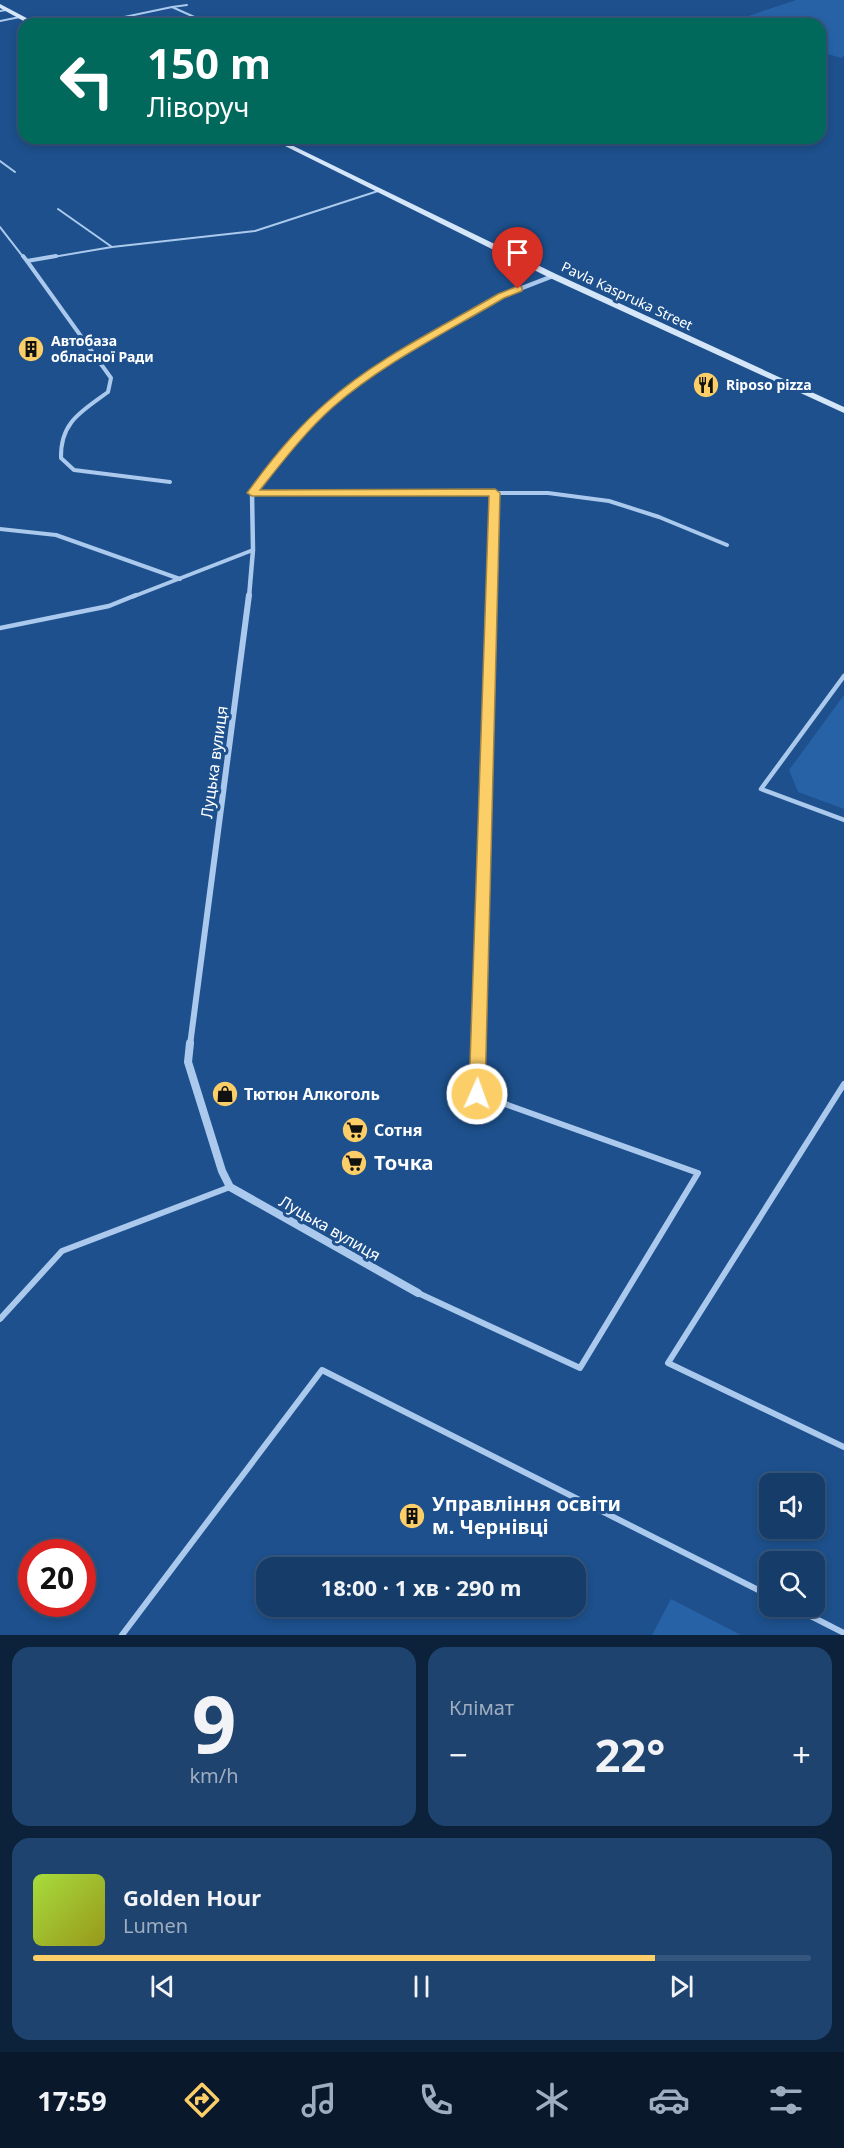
<!DOCTYPE html>
<html lang="uk">
<meta charset="utf-8">
<style>
body{margin:0;font-family:"Noto Sans",sans-serif;background:#1f436f;color:#f1f3f6;height:100vh;display:flex;flex-direction:column;font-size:22px;white-space:nowrap}
*{box-sizing:border-box;margin:0}
p{font-size:20px;color:#9eadc0}
.icon{flex:none;width:33px;height:33px;fill:none;stroke:currentColor;stroke-width:2;stroke-linecap:round;stroke-linejoin:round}
.map{position:relative;height:1635px;overflow:hidden}
.drawer{display:flex;flex-direction:column;gap:12px;padding:12px;background:#0c213a;flex:1}
.drawer>*{flex:none}
.guide{position:absolute;left:18px;top:18px;width:808px;height:126px;border-radius:18px;box-shadow:0 3px 9px #0003,0 0 0 2px #35567d;background:#00695c;color:#fff;overflow:hidden}
.fabs{position:absolute;left:759px;top:1473px;display:grid;gap:12px}
.fabs a{display:grid;place-items:center;width:66px;height:66px;border-radius:12px;background:#163c69;box-shadow:0 3px 9px #0003,0 0 0 2px #35567d;font-size:30px}
.speed{position:absolute;left:18px;top:1539px;display:flex;gap:12px;font-size:30px;font-weight:700;text-align:center}
.speed>*{display:grid;place-content:center;width:78px;height:78px;border-radius:50%;background:#163c69;box-shadow:0 3px 9px #0003,0 0 0 2px #35567d;line-height:1}
.speed .limit{border:9px solid #d22;background:#fff;color:#111}
.pin{position:absolute;display:grid;place-items:center;width:51px;height:51px;color:#fff;margin:-62px -26px;border-radius:50% 50% 50% 0;rotate:-45deg;box-shadow:0 0 6px #0007}
.pin .icon{rotate:45deg}
.me{position:absolute;width:66px;margin:-33px;rotate:2deg;stroke-linejoin:round;filter:drop-shadow(0 0 4px #0008)}
.turn{display:flex;align-items:center;gap:21px;height:126px;padding:0 30px;font-size:27px}
.turn .icon{width:78px;height:78px;stroke-width:2.5}
.turn b{display:block;font-size:42px;line-height:51px}
.big{font-size:45px;font-weight:700;line-height:1.1}
.drawer .widget{flex:1;display:flex;flex-direction:column;justify-content:center;gap:9px;min-width:0;padding:0 21px;border-radius:18px;background:#1f436f}
.drawer .dial{align-items:center;gap:0}
.dial b{font-size:78px;line-height:1}
.song{display:flex;align-items:center;gap:18px}
.cover{width:72px;height:72px;border-radius:9px;background:linear-gradient(135deg,hsl(80 70% 55%),hsl(60 70% 35%))}
.played{height:6px;border-radius:3px;background:linear-gradient(90deg,#fcce68 80%,#35567d 80%)}
.keys{display:flex;justify-content:space-around;direction:ltr}
.heat{display:flex;justify-content:space-between;align-items:center;font-size:33px;direction:ltr}
.drawer .tiles{flex:1;display:grid;gap:12px;grid-template-columns:1fr 1fr}
.widget:last-child{grid-column:span 2}
.trip{position:absolute;left:256px;top:1557px;width:330px;height:60px;border-radius:18px;background:#163c69;box-shadow:0 3px 9px #0003,0 0 0 2px #35567d;font-weight:700;line-height:60px;text-align:center}
.tab-bar{display:flex;height:96px;justify-content:space-around;align-items:center;background:#09182a;color:#9eadc0}
.tab-bar .icon{width:42px;height:42px}
.tab-bar .on{color:#fcce68}
.tab-bar b{font-size:27px;color:#f1f3f6}
.map>svg:first-child{display:block}
.green{fill:#2662a5}
.lines{fill:none;stroke-linecap:round;stroke-linejoin:round}
.lane-far3{stroke:#aac9ed;stroke-width:2}
.lane-far2{stroke:#aac9ed;stroke-width:4}
.lane-far1{stroke:#aac9ed;stroke-width:4.5}
.lane{stroke:#aac9ed;stroke-width:6}
.street-far2{stroke:#aac9ed;stroke-width:4.5}
.street-far1{stroke:#aac9ed;stroke-width:6}
.street{stroke:#aac9ed;stroke-width:8}
.secondary{fill:#d6e6f9;fill-rule:evenodd}
.route{fill:#fcce68;stroke:#a48644;stroke-width:1.5}
.labels{text-anchor:middle;stroke-width:6;stroke-linejoin:round;paint-order:stroke}
.far-street-label{font-size:14px;fill:#fff;stroke:#1d508c}
.far-poi-label{font-size:14px;font-weight:bold;fill:#fff;stroke:#1d508c;text-anchor:start}
.street-label{font-size:16px;fill:#fff;stroke:#1d508c}
.poi-label{font-size:16px;font-weight:bold;fill:#fff;stroke:#1d508c;text-anchor:start}
.near-poi-label{font-size:20px;font-weight:bold;fill:#fff;stroke:#1d508c;text-anchor:start}
</style>
<div class="map">
<svg width="844" height="1635" viewBox="0 0 844 1635">
<rect width="100%" height="100%" fill="#1d508c"/>
<g class="green">
<path d="M796 0H844V56L841 58 821 52 820 24 727 23Z"/>
<path d="M844 695V809L798 792 789 770Z"/>
<path d="M671 1599 741 1635H652Z"/>
</g>
<g class="lines">
<g class="lane-far3">
<path d="M172 7 187 5"/>
<path d="M0 11 6 10"/>
<path d="M0 21 20 17"/>
<path d="M91 24 172 7 210 24"/>
<path d="M0 161 15 172"/>
<path d="M58 209 112 247 255 231 378 191"/>
<path d="M0 227 24 258"/>
<path d="M47 258 112 247"/>
</g>
<g class="lane-far2">
<path d="M23 256 27 261 56 256"/>
<path d="M27 261 111 378 108 392C82 411 60 422 61 458L74 470 170 482"/>
<path d="M252 493H548L609 501 659 517 727 545"/>
<path d="M0 529 56 535 180 579"/>
<path d="M132 597 253 550"/>
<path d="M492 597 495 493"/>
</g>
<g class="lane-far1">
<path d="M0 628 109 606 136 595"/>
<path d="M844 676 761 789 844 820"/>
<path d="M478 1045 492 595"/>
</g>
<g class="lane">
<path d="M844 1084 668 1363 844 1447"/>
<path d="M418 1293 580 1368 698 1173 477 1094 479 1043"/>
<path d="M0 1319 62 1251 230 1187"/>
<path d="M791 1606 844 1633"/>
<path d="M122 1635 322 1370 770 1596"/>
</g>
<path class="street-far2" d="M249 597 253 550 252 493 291 444 330 404 380 368 501 296 553 276"/>
<path class="street-far1" d="M190 1045 249 595"/>
<path class="street" d="M190 1043 188 1062 222 1171 230 1187 418 1293"/>
<g class="secondary">
<path d="M0 4 36 23 37 24H29L0 8Z"/>
<path d="M269 138H277L556 274 844 407V413L550 278Z"/>
</g>
</g>
<path class="route" d="M518 286 522 287V291L504 298C447 332 383 363 333 407 306 431 283 461 260 490L495 489 500 493 485 1094 482 1098H471L469 1094 489 496H252L247 493C270 461 296 429 326 403 375 359 442 327 498 294Z"/>
<defs>
<g id="building-disc" transform="scale(1.35)"><circle r="9.5" fill="#fcce68" stroke="#1d508c"/><path d="M-4-6H4V6H1V3H-1V6H-4ZM-2.5-4.3h1.7v1.8h-1.7ZM.8-4.3h1.7v1.8H.8ZM-2.5-1h1.7V.8h-1.7ZM.8-1h1.7V.8H.8Z" fill="#111"/></g>
<g id="restaurant-disc" transform="scale(1.35)"><circle r="9.5" fill="#fcce68" stroke="#1d508c"/><path d="M-5-6h1v4h1v-4h1v4h1v-4h1v5L-1.5 .5V6h-2V.5L-5-1ZM5-6V6H3V1.5H1.5Q1.5-4 5-6Z" fill="#111"/></g>
<g id="shop-disc" transform="scale(1.35)"><circle r="9.5" fill="#fcce68" stroke="#1d508c"/><path d="M-5-2.5h2.3a2.7 3.5 0 0 1 5.4 0H5L5.5 6h-11ZM-1.5-2.5h3a1.5 2.3 0 0 0-3 0Z" fill="#111"/></g>
<g id="supermarket-disc" transform="scale(1.35)"><circle r="9.5" fill="#fcce68" stroke="#1d508c"/><path d="M-6-5.5h2.5l.6 2H6L4.5 2H-2.5L-4.4-4H-6ZM-1.5 3.2a1.3 1.3 0 1 0 .1 0ZM3 3.2a1.3 1.3 0 1 0 .1 0Z" fill="#111"/></g>
</defs>
<g fill-rule="evenodd">
<use href="#building-disc" x="31" y="349"/>
<use href="#restaurant-disc" x="706" y="385"/>
<use href="#shop-disc" x="225" y="1094"/>
<use href="#supermarket-disc" x="355" y="1130"/>
<use href="#supermarket-disc" x="354" y="1163"/>
<use href="#building-disc" x="412" y="1516"/>
</g>
<g class="labels">
<g class="far-street-label">
<text transform="translate(627 296) rotate(25)" y="5">Pavla Kaspruka Street</text>
</g>
<g class="far-poi-label">
<text x="51" y="346">Автобаза<tspan x="51" dy="16">обласної Ради</tspan></text>
<text x="726" y="390">Riposo pizza</text>
</g>
<g class="street-label">
<text transform="translate(214 762) rotate(-82)" y="6">Луцька вулиця</text>
<text transform="translate(330 1228) rotate(30)" y="6">Луцька вулиця</text>
</g>
<g class="poi-label">
<text x="244" y="1100">Тютюн Алкоголь</text>
<text x="374" y="1136">Сотня</text>
</g>
<g class="near-poi-label">
<text x="374" y="1170">Точка</text>
<text x="432" y="1511">Управління освіти<tspan x="432" dy="23">м. Чернівці</tspan></text>
</g>
</g>
</svg>
<div class="fabs">
<a><svg class="icon" aria-label="sound" viewBox="0 0 24 24"><path d="M4 9h4l5-4v14l-5-4H4zM17 9q2 3 0 6"/></svg></a>
<a><svg class="icon" aria-label="search" viewBox="0 0 24 24"><circle cx="10" cy="10" r="6"/><path d="M15 15l6 6"/></svg></a>
</div>
<div class="speed"><div class="limit">20</div></div>
<div class="pin" style="left:518px;top:289px;background:#d93025"><svg class="icon" aria-label="arrive" viewBox="0 0 24 24"><path d="M6 21V4h12l-3 4 3 4H6"/></svg></div>
<svg class="me" style="left:477px;top:1094px" viewBox="-20 -20 40 40"><circle r="17" fill="#fcce68" stroke="#fff" stroke-width="3"/><path d="M0-11L8 9 0 5-8 9z" fill="#fff"/></svg>
<div class="trip">18:00 · 1 хв · 290 m</div>
<div class="guide">
<div class="turn"><svg class="icon" aria-label="left" viewBox="0 0 24 24"><path d="M17 20v-9H6M10 6l-5 5 5 5"/></svg><div><b>150 m</b>Ліворуч</div></div>
</div>
</div>
<section class="drawer">
<div class="tiles">
<div class="widget dial"><b>9</b><p>km/h</p></div>
<div class="widget"><p>Клімат</p>
<div class="heat"><a>−</a><b class="big">22°</b><a>+</a></div>
</div>
<div class="widget">
<div class="song"><i class="cover"></i><div><b>Golden Hour</b><p>Lumen</p></div></div>
<div class="played"></div>
<div class="keys"><svg class="icon" aria-label="previous" viewBox="0 0 24 24"><path d="M18 5L8 12l10 7zM5 5v14"/></svg><svg class="icon" aria-label="pause" viewBox="0 0 24 24"><path d="M8 5v14M16 5v14"/></svg><svg class="icon" aria-label="next" viewBox="0 0 24 24"><path d="M6 5l10 7-10 7zM19 5v14"/></svg></div>
</div>
</div>
</section>
<nav class="tab-bar">
<b>17:59</b>
<svg class="icon on" aria-label="directions" viewBox="0 0 24 24"><path d="M12 3l9 9-9 9-9-9zM9 14v-3h6M13 9l2 2-2 2"/></svg>
<svg class="icon" aria-label="music" viewBox="0 0 24 24"><path d="M9 18V5l10-2v13"/><circle cx="6" cy="18" r="3"/><circle cx="16" cy="16" r="3"/></svg>
<svg class="icon" aria-label="phone" viewBox="0 0 24 24"><path d="M5 4h4l2 5-3 2q2 4 5 5l2-3 5 2v4C11 20 4 13 5 4z"/></svg>
<svg class="icon" aria-label="climate" viewBox="0 0 24 24"><path d="M12 3v18M4 7l16 10M4 17L20 7"/></svg>
<svg class="icon" aria-label="car" viewBox="0 0 24 24"><path d="M5 17H2v-5l4-1 3-4h7l3 4 3 1v5h-3M9 17h6M6 11h13"/><circle cx="7" cy="17" r="2"/><circle cx="17" cy="17" r="2"/></svg>
<svg class="icon" aria-label="filters" viewBox="0 0 24 24"><path d="M4 7h16M4 17h16"/><circle cx="9" cy="7" r="2"/><circle cx="15" cy="17" r="2"/></svg>
</nav>
